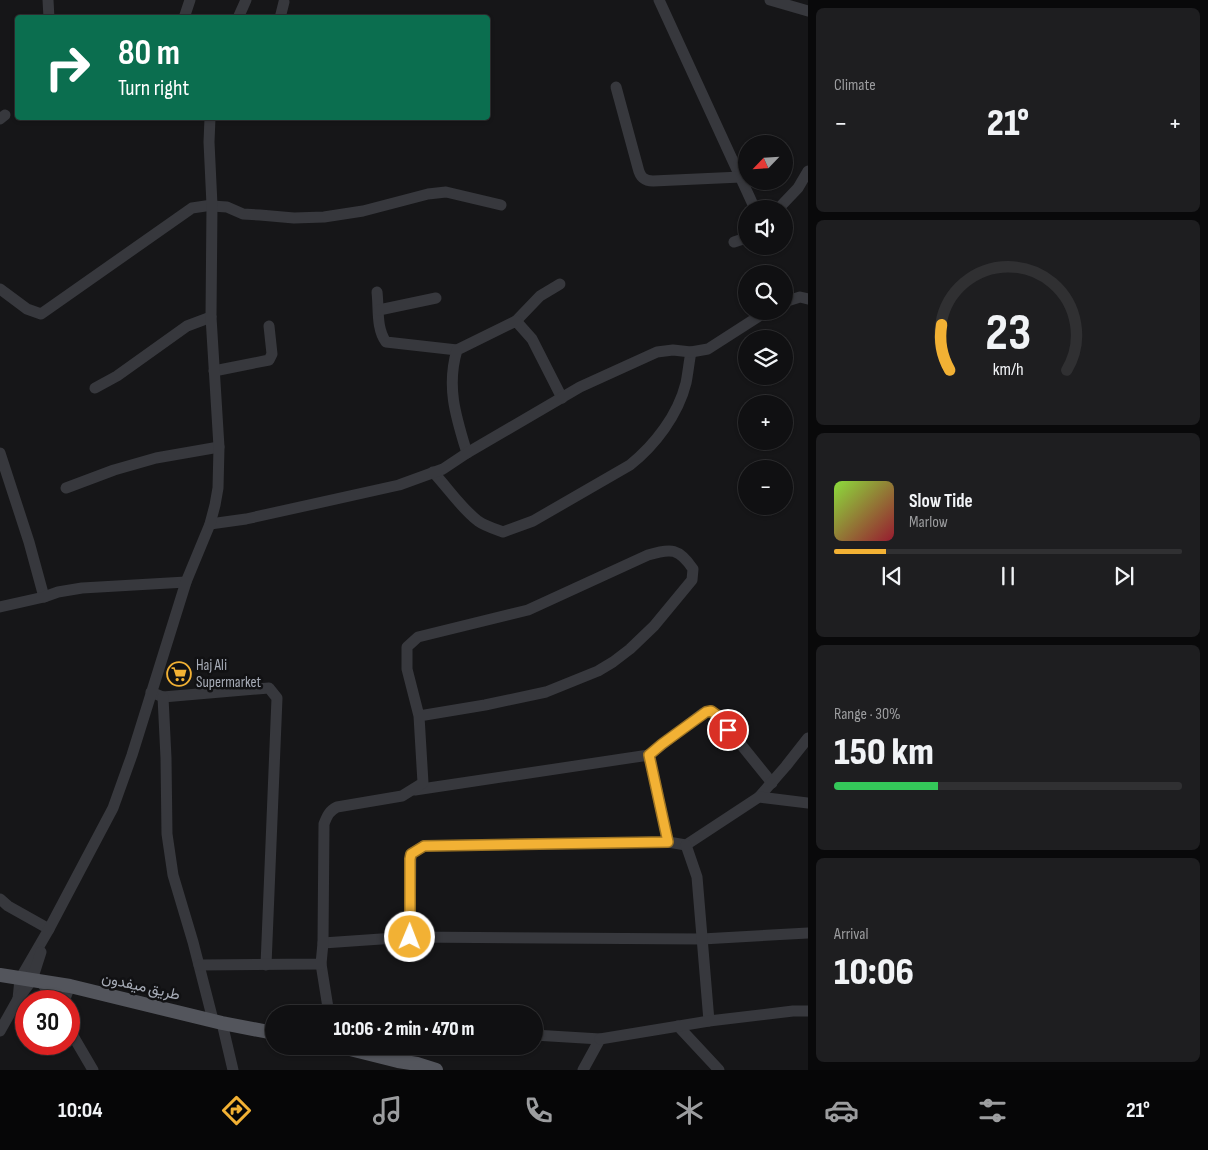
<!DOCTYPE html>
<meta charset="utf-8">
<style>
body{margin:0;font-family:"Sofia Sans Condensed",Vazirmatn,sans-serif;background:#1e1e20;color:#f1f3f6;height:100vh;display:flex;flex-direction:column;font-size:19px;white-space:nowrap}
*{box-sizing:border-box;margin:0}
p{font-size:16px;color:#9c9d9f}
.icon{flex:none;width:28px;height:28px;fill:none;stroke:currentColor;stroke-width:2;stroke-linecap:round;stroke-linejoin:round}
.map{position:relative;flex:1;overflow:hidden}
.sheet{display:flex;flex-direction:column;gap:8px;padding:8px;background:#09090a;width:400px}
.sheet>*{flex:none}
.guide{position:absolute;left:15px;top:15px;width:475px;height:105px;border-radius:5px;box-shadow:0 1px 4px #0004,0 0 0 1px #303032;background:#0b6e4f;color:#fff;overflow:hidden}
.needle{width:32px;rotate:245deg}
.tools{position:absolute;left:738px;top:135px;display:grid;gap:10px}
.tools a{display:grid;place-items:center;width:55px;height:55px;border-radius:50%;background:#101012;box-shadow:0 1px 4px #0004,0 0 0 1px #303032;font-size:25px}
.speed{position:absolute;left:15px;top:990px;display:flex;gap:10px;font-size:25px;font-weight:700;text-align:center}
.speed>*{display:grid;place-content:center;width:65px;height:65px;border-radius:50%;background:#101012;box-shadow:0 1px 4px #0004,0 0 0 1px #303032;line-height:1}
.speed .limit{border:8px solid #d22;background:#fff;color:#111}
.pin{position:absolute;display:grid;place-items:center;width:42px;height:42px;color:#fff;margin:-21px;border:2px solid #fff;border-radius:50%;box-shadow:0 1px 5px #0007}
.me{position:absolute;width:55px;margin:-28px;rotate:1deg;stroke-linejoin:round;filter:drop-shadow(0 0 4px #0008)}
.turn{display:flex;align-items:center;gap:18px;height:105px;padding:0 20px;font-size:22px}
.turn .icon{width:65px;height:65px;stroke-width:2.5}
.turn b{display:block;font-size:35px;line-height:42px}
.big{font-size:38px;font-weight:800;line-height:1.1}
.sheet .card{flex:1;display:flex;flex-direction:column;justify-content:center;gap:8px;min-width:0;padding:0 18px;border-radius:8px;background:#1e1e20}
.sheet .dial{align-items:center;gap:0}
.dial svg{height:130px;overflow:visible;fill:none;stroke:#303032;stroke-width:7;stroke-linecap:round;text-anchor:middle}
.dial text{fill:#f1f3f6;stroke:none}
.song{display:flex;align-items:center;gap:15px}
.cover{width:60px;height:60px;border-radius:8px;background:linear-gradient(135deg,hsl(90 70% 55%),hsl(350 70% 35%))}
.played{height:5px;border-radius:2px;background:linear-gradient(90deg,#f2b134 15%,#303032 15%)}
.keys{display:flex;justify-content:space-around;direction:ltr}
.heat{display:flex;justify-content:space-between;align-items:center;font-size:28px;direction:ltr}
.charge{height:8px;border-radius:4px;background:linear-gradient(90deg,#34c759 30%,#303032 0)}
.trip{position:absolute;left:265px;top:1005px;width:278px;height:50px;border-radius:25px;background:#101012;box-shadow:0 1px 4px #0004,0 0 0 1px #303032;font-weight:800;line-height:50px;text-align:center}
.tabs{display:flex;height:80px;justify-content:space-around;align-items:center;background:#060607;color:#9c9d9f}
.tabs .icon{width:35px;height:35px}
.tabs .on{color:#f2b134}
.tabs b{font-size:22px;color:#f1f3f6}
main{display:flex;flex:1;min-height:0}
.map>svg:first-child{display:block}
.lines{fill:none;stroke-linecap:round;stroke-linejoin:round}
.minor{stroke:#37383d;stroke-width:11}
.major{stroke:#53555c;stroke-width:14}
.route-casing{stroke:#9d7322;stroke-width:12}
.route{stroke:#f2b134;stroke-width:9}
.labels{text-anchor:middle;stroke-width:5;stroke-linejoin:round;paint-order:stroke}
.poi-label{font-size:15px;fill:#a8adb8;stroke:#111113;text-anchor:start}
.street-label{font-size:15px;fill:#a8adb8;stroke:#111113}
</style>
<main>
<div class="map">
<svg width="808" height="1070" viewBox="0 0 808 1070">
<rect width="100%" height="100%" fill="#161618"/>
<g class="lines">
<g class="minor">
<path d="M48 0 49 18"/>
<path d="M659 0 755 209"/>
<path d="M770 0 808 11"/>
<path d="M184 18 190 0"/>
<path d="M238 18 246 0"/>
<path d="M280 18 284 2"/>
<path d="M616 87 638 168C640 177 644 181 653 181L741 177"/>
<path d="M0 119 5 115"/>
<path d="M212 206 227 207 243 214 260 215 294 218 324 217 363 211 428 194 446 192 501 205"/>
<path d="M778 209 798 188 808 171"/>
<path d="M734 242 746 238"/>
<path d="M0 289 27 309 41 314 192 208 212 205"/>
<path d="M377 292C379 309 376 328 386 342L457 350"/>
<path d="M784 302 800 297 808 299"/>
<path d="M379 310 436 298"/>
<path d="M516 321 540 296 560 284"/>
<path d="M214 371 269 360 272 354 269 326"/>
<path d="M95 388 117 376 187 326 211 317"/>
<path d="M0 453 29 542 44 597"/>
<path d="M467 453C456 417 446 387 457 350L516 321 532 339 562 398"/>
<path d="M433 472C448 488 461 508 478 521 485 526 495 529 503 532L533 521 630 465C655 445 678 415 686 383 688 373 689 362 691 352"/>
<path d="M66 488 114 470 156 458 219 447"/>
<path d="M210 524 246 519 399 485 443 469 467 453 580 387 657 352 673 350 691 352 708 349 767 311"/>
<path d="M0 607 44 597 58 592 82 588 186 582"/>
<path d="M151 692 163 697 269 688 277 698 266 965"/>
<path d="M163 697 166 758 167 834 173 875 193 942 213 1020"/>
<path d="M649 755 703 713 711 711 718 716 772 783"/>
<path d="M415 790 649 755 668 842"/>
<path d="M759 797 786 766 808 738"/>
<path d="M808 803 759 797 686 845 668 842 424 846 411 854 410 937 702 939 808 933"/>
<path d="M686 845 697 877 709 1021"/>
<path d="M0 899 8 906 49 929"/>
<path d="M323 943 410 937"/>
<path d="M321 964 329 1014"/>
<path d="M199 965 321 964 323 943 324 824C327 816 329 811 337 807L402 796 423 783 419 716 407 669V647L418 637 528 610 648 555C671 548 679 548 693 569L692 580 654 626 630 649 613 662 598 671 546 692 485 705 419 716"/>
<path d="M41 981 53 1001"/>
<path d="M18 999 20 979 49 929 113 808 132 755 186 582 210 524 215 505 218 488 219 447 211 317 212 205 209 142 210 118"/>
<path d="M64 1001 70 986"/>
<path d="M222 1023 233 1070"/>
<path d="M678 1026 719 1070"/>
<path d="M69 1029 93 1070"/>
<path d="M0 1031 18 999 32 980 41 952"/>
<path d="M534 1035 600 1039 583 1070"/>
<path d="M600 1039 709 1021 793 1011H808"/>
</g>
<g class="major">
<path d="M0 975 70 986 222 1023 274 1033"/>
<path d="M338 1046 398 1061 417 1064 436 1070"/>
</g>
</g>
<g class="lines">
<g class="route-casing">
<path id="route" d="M410 937V859L411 854 424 846 668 842 649 755 662 744 706 712 711 711 718 716 728 730"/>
</g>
<use href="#route" class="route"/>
</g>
<defs>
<g id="supermarket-ring" transform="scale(1.25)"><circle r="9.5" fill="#111113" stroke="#f2b134" stroke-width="1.5"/><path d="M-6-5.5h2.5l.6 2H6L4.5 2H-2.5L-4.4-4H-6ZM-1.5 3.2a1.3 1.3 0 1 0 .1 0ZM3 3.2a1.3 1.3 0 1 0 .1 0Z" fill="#f2b134"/></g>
</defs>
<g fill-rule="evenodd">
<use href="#supermarket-ring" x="179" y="674"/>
</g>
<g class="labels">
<g class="poi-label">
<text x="196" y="670">Haj Ali<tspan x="196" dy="17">Supermarket</tspan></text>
</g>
<g class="street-label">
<text transform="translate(141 986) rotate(13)" y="5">طريق ميفدون</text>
</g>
</g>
</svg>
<div class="tools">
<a><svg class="needle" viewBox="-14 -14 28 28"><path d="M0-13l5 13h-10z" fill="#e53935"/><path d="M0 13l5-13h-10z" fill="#9c9d9f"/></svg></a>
<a><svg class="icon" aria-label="sound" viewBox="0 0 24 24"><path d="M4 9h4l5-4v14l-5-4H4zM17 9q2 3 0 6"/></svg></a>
<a><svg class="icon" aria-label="search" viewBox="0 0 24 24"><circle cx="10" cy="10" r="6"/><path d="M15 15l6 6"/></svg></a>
<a><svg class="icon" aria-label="layers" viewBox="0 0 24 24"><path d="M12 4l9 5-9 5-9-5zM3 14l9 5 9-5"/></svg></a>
<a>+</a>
<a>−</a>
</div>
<div class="speed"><div class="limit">30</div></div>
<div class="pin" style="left:728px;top:730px;background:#d93025"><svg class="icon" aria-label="arrive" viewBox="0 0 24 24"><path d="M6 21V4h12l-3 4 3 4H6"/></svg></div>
<svg class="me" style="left:410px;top:937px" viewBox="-20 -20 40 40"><circle r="17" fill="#f2b134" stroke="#fff" stroke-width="3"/><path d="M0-11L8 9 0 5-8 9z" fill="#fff"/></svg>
<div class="trip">10:06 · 2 min · 470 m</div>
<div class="guide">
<div class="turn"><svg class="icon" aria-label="right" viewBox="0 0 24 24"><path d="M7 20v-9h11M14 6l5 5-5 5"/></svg><div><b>80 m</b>Turn right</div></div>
</div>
</div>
<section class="sheet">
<div class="card"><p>Climate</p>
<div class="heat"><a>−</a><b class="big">21°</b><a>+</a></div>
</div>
<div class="card dial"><svg viewBox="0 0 100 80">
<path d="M14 69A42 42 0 1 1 86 69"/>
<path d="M14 69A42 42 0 0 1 9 41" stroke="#f2b134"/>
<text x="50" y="56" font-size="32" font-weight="700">23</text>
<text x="50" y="72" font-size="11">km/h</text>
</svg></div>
<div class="card">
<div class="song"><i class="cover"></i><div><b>Slow Tide</b><p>Marlow</p></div></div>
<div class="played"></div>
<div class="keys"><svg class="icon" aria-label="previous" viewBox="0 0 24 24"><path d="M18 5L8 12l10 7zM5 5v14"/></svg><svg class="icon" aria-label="pause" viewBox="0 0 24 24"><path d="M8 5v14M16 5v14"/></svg><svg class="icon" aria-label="next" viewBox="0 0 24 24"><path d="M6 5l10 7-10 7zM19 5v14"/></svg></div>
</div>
<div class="card"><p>Range · 30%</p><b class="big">150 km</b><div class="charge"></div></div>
<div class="card"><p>Arrival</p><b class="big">10:06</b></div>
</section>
</main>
<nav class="tabs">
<b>10:04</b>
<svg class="icon on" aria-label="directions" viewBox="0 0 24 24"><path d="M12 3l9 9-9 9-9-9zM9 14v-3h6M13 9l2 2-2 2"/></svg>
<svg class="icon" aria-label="music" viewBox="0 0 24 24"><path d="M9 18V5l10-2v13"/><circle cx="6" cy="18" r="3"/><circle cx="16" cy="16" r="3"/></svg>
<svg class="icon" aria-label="phone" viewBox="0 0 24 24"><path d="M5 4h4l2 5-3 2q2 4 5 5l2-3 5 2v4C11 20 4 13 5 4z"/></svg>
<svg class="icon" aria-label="climate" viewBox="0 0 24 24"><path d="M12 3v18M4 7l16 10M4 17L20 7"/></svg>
<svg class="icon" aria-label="car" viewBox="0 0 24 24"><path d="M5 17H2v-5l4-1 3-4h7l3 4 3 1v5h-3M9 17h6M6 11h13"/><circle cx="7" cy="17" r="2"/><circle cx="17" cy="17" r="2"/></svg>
<svg class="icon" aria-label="filters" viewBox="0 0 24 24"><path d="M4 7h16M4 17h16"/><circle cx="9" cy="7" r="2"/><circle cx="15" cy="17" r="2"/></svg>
<b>21°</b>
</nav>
